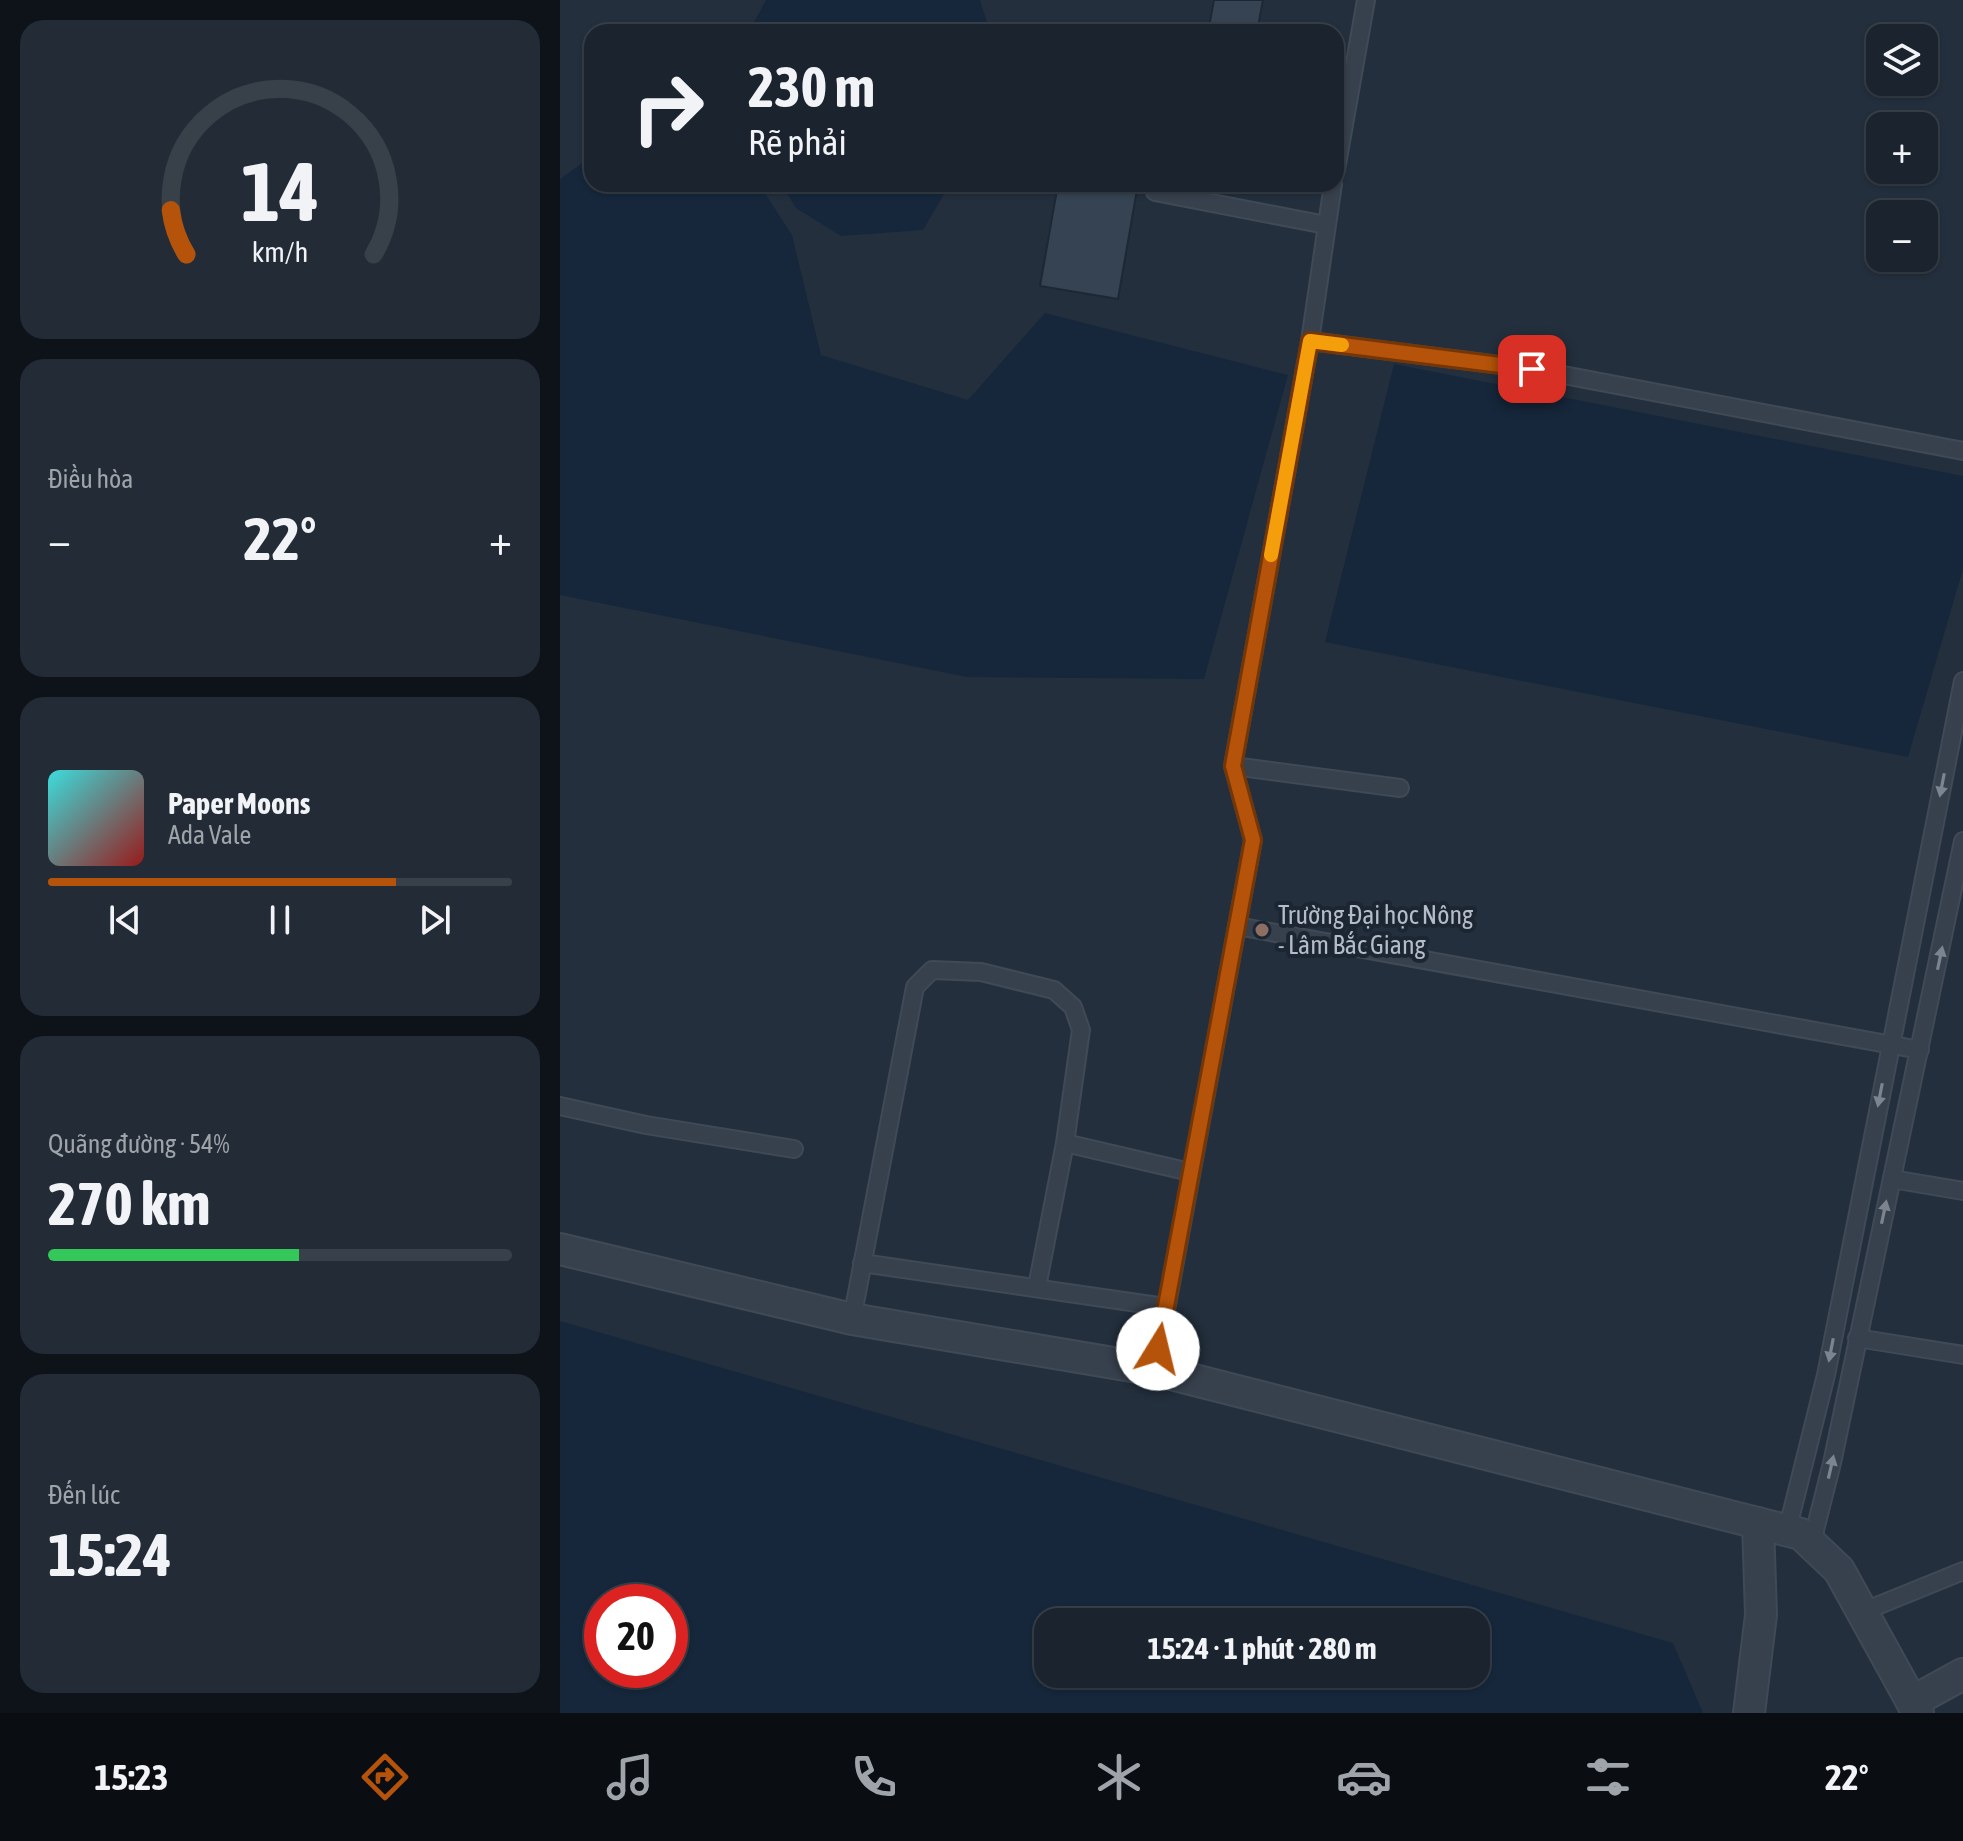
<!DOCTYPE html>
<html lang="vi">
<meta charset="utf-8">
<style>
body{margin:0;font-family:"Asap Condensed",sans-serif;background:#232b36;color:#f1f3f6;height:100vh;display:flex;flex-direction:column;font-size:30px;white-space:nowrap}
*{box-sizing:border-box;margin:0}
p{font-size:26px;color:#9fa4aa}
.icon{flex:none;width:44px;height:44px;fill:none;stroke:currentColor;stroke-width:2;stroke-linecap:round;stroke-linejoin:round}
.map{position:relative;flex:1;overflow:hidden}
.panel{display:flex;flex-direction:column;gap:20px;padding:20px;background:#0e1319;width:560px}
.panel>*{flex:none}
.banner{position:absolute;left:24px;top:24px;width:760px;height:168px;border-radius:24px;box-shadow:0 2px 6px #0004,0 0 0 2px #38404a;background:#1a232e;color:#f1f3f6;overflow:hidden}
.tools{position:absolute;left:1306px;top:24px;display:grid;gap:16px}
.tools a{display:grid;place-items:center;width:72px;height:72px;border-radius:16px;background:#1a232e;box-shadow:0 2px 6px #0004,0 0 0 2px #38404a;font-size:40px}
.speed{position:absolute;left:24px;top:1584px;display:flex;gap:16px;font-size:40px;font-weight:700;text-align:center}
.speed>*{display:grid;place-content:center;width:104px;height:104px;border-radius:50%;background:#1a232e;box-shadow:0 2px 6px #0004,0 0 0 2px #38404a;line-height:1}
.speed .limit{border:12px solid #d22;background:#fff;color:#111}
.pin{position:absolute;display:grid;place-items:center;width:68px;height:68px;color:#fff;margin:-34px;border-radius:16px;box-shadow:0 4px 12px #0006}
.me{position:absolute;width:88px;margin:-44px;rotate:9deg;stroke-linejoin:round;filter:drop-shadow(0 0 6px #0008)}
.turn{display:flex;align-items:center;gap:28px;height:168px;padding:0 32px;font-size:36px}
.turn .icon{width:104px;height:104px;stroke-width:2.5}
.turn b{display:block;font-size:56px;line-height:68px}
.big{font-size:60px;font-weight:700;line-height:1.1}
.panel .widget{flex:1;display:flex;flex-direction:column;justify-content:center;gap:12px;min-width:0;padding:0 28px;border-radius:24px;background:#232b36}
.panel .dial{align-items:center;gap:0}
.dial svg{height:208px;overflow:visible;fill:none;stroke:#38404a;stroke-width:7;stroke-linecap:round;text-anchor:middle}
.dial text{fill:#f1f3f6;stroke:none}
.song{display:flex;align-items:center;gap:24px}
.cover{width:96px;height:96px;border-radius:12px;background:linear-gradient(135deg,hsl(180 70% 55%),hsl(0 70% 35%))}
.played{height:8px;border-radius:4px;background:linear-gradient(90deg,#b45309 75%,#38404a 75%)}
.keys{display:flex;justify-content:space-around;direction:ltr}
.heat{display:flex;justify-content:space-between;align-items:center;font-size:44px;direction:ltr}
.charge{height:12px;border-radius:6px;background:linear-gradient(90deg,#34c759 54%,#38404a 0)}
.trip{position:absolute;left:474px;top:1608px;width:456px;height:80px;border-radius:24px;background:#1a232e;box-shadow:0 2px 6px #0004,0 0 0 2px #38404a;font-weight:700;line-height:80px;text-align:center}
.tab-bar{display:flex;height:128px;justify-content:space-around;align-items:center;background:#0a0e12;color:#9fa4aa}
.tab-bar .icon{width:56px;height:56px}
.tab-bar .selected{color:#b45309}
.tab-bar b{font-size:36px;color:#f1f3f6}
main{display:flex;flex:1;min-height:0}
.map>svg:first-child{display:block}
.water{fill:#16273b;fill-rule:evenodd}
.building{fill:#354353;stroke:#1e2834;stroke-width:2}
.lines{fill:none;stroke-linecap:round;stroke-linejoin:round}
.lane-casing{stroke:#404a56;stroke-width:20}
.street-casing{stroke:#404a56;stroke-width:34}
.lane{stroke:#37414d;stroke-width:16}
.street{stroke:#37414d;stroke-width:30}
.oneway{fill:#7b8591}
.route-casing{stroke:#753606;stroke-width:20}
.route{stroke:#b45309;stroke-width:14}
.slow{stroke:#f59e0b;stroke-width:14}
.education-dot{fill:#8d6e63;stroke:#1c2632;stroke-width:3}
.labels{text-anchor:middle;stroke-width:8;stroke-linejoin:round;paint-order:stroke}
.poi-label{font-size:26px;fill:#b3bcc8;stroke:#1c2632;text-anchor:start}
</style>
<main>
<section class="panel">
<div class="widget dial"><svg viewBox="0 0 100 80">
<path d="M14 69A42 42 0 1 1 86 69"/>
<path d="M14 69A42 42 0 0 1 8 52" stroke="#b45309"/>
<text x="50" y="56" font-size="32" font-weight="700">14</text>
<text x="50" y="72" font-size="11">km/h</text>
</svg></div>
<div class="widget"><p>Điều hòa</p>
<div class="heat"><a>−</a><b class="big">22°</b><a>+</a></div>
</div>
<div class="widget">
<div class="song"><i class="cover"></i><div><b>Paper Moons</b><p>Ada Vale</p></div></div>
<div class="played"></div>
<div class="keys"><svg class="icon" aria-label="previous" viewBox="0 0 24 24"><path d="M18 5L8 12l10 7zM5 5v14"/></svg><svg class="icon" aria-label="pause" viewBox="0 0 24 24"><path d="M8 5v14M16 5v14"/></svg><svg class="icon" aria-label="next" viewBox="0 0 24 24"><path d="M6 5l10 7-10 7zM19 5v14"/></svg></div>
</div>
<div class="widget"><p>Quãng đường · 54%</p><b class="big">270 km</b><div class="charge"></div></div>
<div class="widget"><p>Đến lúc</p><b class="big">15:24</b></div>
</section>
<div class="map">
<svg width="1403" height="1713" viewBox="0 0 1403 1713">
<rect width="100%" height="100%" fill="#232f3d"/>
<g class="water">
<path d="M206 0H420L430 32H189Z"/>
<path d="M32 156V184H199L232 235 261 355 408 400 485 313 728 375 644 679 407 677 0 595V179Z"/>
<path d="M221 184H390L363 230 281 236 236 208Z"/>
<path d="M834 364 1403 476V569L1348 757 765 642Z"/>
<path d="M0 1321 1113 1643 1143 1713H0ZM110 1602V1670H42V1602ZM916 1622V1674H488V1622Z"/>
</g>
<g class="building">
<path d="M654 0H703L697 32H648Z"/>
<path d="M498 184H578L558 299 480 286Z"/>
</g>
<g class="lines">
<g class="lane-casing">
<g id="lane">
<path d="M776 170 806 0"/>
<path d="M595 192 766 225"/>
<path d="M750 341 972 369 1403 451"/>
<path d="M673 766 840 788"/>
<path d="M677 926 1360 1050"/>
<path d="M0 1106 86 1125 234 1149"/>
<path d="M505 1143 630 1172"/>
<path d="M1332 1179 1403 1191"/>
<path d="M302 1263 605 1307"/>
<path d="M292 1319 355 987 372 970 421 972 494 990 513 1007 521 1030 505 1143 477 1287"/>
<path d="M1297 1338 1403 1355"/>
<path d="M595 1370 693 840 673 766 750 341 773 184"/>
<path d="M1227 1531 1266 1375 1403 681"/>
<path d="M1252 1542 1272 1463 1403 841"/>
<path d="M1302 1612 1403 1571"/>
</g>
</g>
<g class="street-casing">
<g id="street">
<path d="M0 1249 292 1319 595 1370 1241 1534 1279 1570 1358 1713"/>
<path d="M1352 1702 1403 1674"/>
<path d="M1189 1713 1201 1615 1198 1523"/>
</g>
</g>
<use href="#lane" class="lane"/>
<use href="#street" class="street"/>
</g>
<defs><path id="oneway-solid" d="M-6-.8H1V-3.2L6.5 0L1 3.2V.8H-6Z" transform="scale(2)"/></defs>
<g class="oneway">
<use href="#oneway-solid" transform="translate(1382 785) rotate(101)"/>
<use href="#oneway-solid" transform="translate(1380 958) rotate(-78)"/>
<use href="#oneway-solid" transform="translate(1320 1095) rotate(101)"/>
<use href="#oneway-solid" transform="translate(1324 1212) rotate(-78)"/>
<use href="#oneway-solid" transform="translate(1271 1350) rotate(101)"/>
<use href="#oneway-solid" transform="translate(1271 1467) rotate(-77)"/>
</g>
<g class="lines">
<g class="route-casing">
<path id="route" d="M598 1349 693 840 673 766 750 341 972 369"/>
</g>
<use href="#route" class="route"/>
<path class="slow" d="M711 555 750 341 782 345"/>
</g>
<circle class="education-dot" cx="702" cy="930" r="8"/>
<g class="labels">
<g class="poi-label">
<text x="718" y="924">Trường Đại học Nông<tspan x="718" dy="30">- Lâm Bắc Giang</tspan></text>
</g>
</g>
</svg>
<div class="tools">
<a><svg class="icon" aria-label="layers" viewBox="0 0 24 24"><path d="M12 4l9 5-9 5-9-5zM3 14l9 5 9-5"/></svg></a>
<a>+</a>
<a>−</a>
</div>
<div class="speed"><div class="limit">20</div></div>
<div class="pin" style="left:972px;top:369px;background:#d93025"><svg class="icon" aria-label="arrive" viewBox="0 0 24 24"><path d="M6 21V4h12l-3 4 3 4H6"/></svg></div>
<svg class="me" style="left:598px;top:1349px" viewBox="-20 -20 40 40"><circle r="19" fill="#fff"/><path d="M0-13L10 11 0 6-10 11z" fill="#b45309"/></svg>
<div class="trip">15:24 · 1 phút · 280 m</div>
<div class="banner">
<div class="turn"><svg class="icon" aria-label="right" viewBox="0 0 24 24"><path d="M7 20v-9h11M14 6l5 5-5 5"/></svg><div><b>230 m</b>Rẽ phải</div></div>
</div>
</div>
</main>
<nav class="tab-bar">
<b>15:23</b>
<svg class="icon selected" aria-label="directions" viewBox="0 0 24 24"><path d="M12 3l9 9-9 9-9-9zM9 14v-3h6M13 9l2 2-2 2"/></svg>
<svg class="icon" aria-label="music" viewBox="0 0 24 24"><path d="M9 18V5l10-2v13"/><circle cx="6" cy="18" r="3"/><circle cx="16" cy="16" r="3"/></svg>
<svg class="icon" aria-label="phone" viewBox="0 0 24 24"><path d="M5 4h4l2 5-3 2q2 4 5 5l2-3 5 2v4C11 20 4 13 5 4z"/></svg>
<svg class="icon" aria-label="climate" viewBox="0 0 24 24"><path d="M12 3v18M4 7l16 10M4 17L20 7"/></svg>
<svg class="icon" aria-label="car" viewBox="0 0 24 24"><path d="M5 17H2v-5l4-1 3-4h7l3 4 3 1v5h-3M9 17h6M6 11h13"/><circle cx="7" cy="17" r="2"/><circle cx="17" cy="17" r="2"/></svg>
<svg class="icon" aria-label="filters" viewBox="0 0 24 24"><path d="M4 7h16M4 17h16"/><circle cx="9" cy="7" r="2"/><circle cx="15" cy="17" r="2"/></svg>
<b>22°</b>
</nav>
